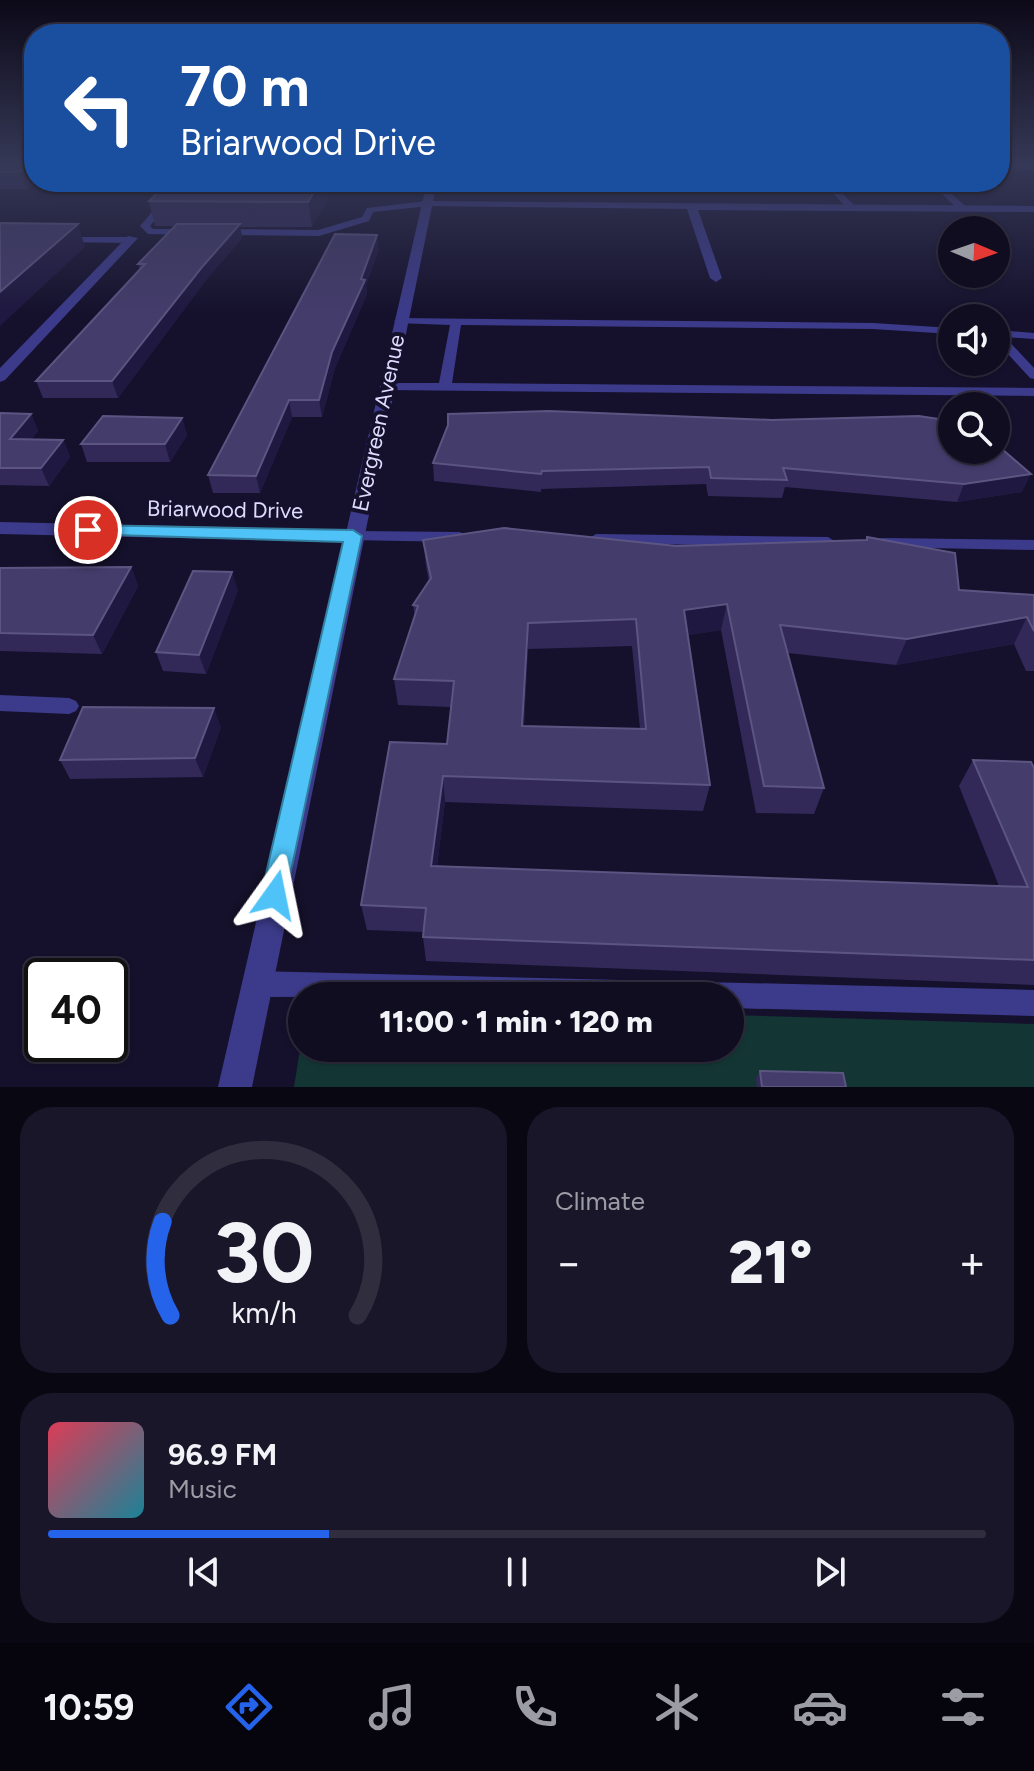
<!DOCTYPE html>
<meta charset="utf-8">
<style>
body{margin:0;font-family:Figtree,sans-serif;background:#19162a;color:#f1f3f6;height:100vh;display:flex;flex-direction:column;font-size:30px;white-space:nowrap}
*{box-sizing:border-box;margin:0}
p{font-size:26px;color:#9c9ca5}
.icon{flex:none;width:44px;height:44px;fill:none;stroke:currentColor;stroke-width:2;stroke-linecap:round;stroke-linejoin:round}
.map{position:relative;height:1087px;overflow:hidden}
.sheet{display:flex;flex-direction:column;gap:20px;padding:20px;background:#090712;flex:1}
.sheet>*{flex:none}
.top-card{position:absolute;left:24px;top:24px;width:986px;height:168px;border-radius:32px;box-shadow:0 2px 6px #0004,0 0 0 2px #302d3f;background:#1a4fa0;color:#fff;overflow:hidden}
.needle{width:52px;rotate:92deg}
.controls{position:absolute;left:938px;top:216px;display:grid;gap:16px}
.controls a{display:grid;place-items:center;width:72px;height:72px;border-radius:50%;background:#100d21;box-shadow:0 2px 6px #0004,0 0 0 2px #302d3f;font-size:40px}
.speed{position:absolute;left:24px;top:958px;display:flex;gap:16px;font-size:40px;font-weight:700;text-align:center}
.speed>*{display:grid;place-content:center;width:104px;height:104px;border-radius:50%;background:#100d21;box-shadow:0 2px 6px #0004,0 0 0 2px #302d3f;line-height:1}
.speed .limit{border:4px solid #111;border-radius:12px;background:#fff;color:#111}
.pin{position:absolute;display:grid;place-items:center;width:68px;height:68px;color:#fff;margin:-34px;border:4px solid #fff;border-radius:50%;box-shadow:0 2px 8px #0007}
.me{position:absolute;width:88px;margin:-44px;rotate:12deg;stroke-linejoin:round;filter:drop-shadow(0 0 6px #0008)}
.turn{display:flex;align-items:center;gap:28px;height:168px;padding:0 24px;font-size:36px}
.turn .icon{width:104px;height:104px;stroke-width:2.5}
.turn b{display:block;font-size:56px;line-height:68px}
.big{font-size:60px;font-weight:800;line-height:1.1}
.sheet .widget{flex:1;display:flex;flex-direction:column;justify-content:center;gap:12px;min-width:0;padding:0 28px;border-radius:32px;background:#19162a}
.sheet .dial{align-items:center;gap:0}
.dial svg{height:208px;overflow:visible;fill:none;stroke:#302d3f;stroke-width:7;stroke-linecap:round;text-anchor:middle}
.dial text{fill:#f1f3f6;stroke:none}
.song{display:flex;align-items:center;gap:24px}
.cover{width:96px;height:96px;border-radius:12px;background:linear-gradient(135deg,hsl(350 70% 55%),hsl(190 70% 35%))}
.played{height:8px;border-radius:4px;background:linear-gradient(90deg,#2563eb 30%,#302d3f 30%)}
.keys{display:flex;justify-content:space-around;direction:ltr}
.heat{display:flex;justify-content:space-between;align-items:center;font-size:44px;direction:ltr}
.sheet .tiles{flex:1;display:grid;gap:20px;grid-template-columns:1fr 1fr}
.widget:last-child{grid-column:span 2}
.trip{position:absolute;left:288px;top:982px;width:456px;height:80px;border-radius:40px;background:#100d21;box-shadow:0 2px 6px #0004,0 0 0 2px #302d3f;font-weight:800;line-height:80px;text-align:center}
.tabs{display:flex;height:128px;justify-content:space-around;align-items:center;background:#06050d;color:#9c9ca5}
.tabs .icon{width:56px;height:56px}
.tabs .current{color:#2563eb}
.tabs b{font-size:36px;color:#f1f3f6}
.map>svg:first-child{display:block}
.green{fill:#133634}
.lines{fill:none;stroke-linecap:round;stroke-linejoin:round}
.service{fill:#3c3b8b;fill-rule:evenodd}
.minor{fill:#3c3b8b;fill-rule:evenodd}
.tertiary{fill:#3c3b8b;fill-rule:evenodd}
.wall{fill:#322959;fill-rule:evenodd}
.shaded-wall{fill:#1f1840}
.building{fill:#443c6b;stroke:#5c5582;stroke-width:2;fill-rule:evenodd}
.route{fill:#4fc3f7;stroke:#337fa1;stroke-width:2}
.labels{text-anchor:middle;stroke-width:8;stroke-linejoin:round;paint-order:stroke}
.street-label{font-size:22px;fill:#dedbff;stroke:#15112c}
</style>
<div class="map">
<svg width="1034" height="1087" viewBox="0 0 1034 1087">
<rect width="100%" height="100%" fill="#15112c"/>
<path class="green" d="M730 1015 1034 1024V1087H294L302 1037V1048H730Z"/>
<g class="lines">
<g class="service">
<path d="M1000 165 1034 166V170L1000 169Z"/>
<path d="M172 182 184 184 150 226 153 229H190L195 232 190 235 148 234 140 226 175 185Z"/>
<path d="M822 182H831L853 204V208H847Z"/>
<path d="M929 182H938L964 205V209H958Z"/>
<path d="M426 201 430 204 429 206 373 212 369 221 319 236 221 235 216 232 221 229 318 230 362 217 367 208Z"/>
<path d="M64 237H130L135 240 130 243 61 242 59 240Z"/>
<path d="M400 318 873 323 952 328V334L873 329 461 325 452 383 1034 388V396L386 390 382 389V383H439L450 325 396 323 394 321Z"/>
<path d="M996 330 1034 333V339L1005 337 1034 368V379L1030 378 996 341Z"/>
<path d="M353 531 460 532 468 537 460 542 347 540 345 536 347 532Z"/>
<path d="M596 534 828 537 836 542 828 547 590 543 588 539Z"/>
<path d="M884 538 1034 540V550L878 547 876 543 878 539Z"/>
<path d="M0 695 69 698 76 701 79 706 76 711 69 714 0 711Z"/>
<path d="M255 971 1034 990V1016L730 1008V996L255 997 246 993 242 984 246 975Z"/>
</g>
<g class="minor">
<path d="M101 182H113L125 190 116 192Z"/>
<path d="M426 201 1034 206V212L698 210 722 278 716 282 710 278 687 209 422 206 421 204Z"/>
<path d="M128 236 138 238 5 380 0 382V368Z"/>
<path d="M0 522 353 530 363 536 353 542 0 534Z"/>
</g>
<path class="tertiary" d="M427 182H437L252 1087H218Z"/>
</g>
<g class="wall">
<path d="M0 162H34L27 189H0Z"/>
<path d="M337 182 312 227H240L242 238 206 280 118 398H43L36 381 140 270 138 264 175 226H155L149 201Z"/>
<path d="M888 182H926L891 184Z"/>
<path d="M379 249 366 285 367 294 335 368 322 417H292L260 493H213L208 475Z"/>
<path d="M549 411 1022 492 957 502 785 487 782 498 708 496 706 484 541 489V492L434 481 433 463Z"/>
<path d="M0 413 31 414 38 431 31 439 63 440 70 457 49 486 0 485Z"/>
<path d="M182 418 187 435 170 462H87L81 444Z"/>
<path d="M867 537 959 590 1034 595V671H1026L1014 644 896 665 788 653 824 788 814 814 756 813 721 630 687 635 710 785 703 811 445 802 437 866 999 886 959 786 973 760 1034 768V985L426 961 423 937V932L367 930 361 905 447 744 451 707 398 705 394 679 415 617 413 605 429 582 426 566 423 540 676 546 865 540ZM632 646 640 729 524 726 528 649Z"/>
<path d="M131 567 138 586 102 654 0 651V568Z"/>
<path d="M238 590 206 674 163 671 156 652Z"/>
<path d="M221 727 203 777 70 779 60 760Z"/>
<path d="M760 1071 846 1087H757L756 1079Z"/>
</g>
<g class="shaded-wall">
<path d="M34 163V182H37L27 189 21 172Z"/>
<path d="M320 182H337L312 227 308 202Z"/>
<path d="M78 224 85 247 0 326V292Z"/>
<path d="M240 224 242 238 206 280 118 398 112 381 203 266Z"/>
<path d="M377 235 379 249 366 285 367 294 335 368 322 417 319 400 332 352Z"/>
<path d="M289 400 292 417 260 493 256 476Z"/>
<path d="M31 414 38 431 18 456 10 439Z"/>
<path d="M182 418 187 435 170 462 165 444Z"/>
<path d="M63 440 70 457 49 486 41 468Z"/>
<path d="M1031 474 1022 492 957 502 964 484Z"/>
<path d="M131 567 138 586 102 654 93 635Z"/>
<path d="M232 572 238 590 206 674 199 655Z"/>
<path d="M727 604 721 630 679 637 684 610Z"/>
<path d="M1027 617 1014 644 896 665 907 639Z"/>
<path d="M528 623V649L522 752V726Z"/>
<path d="M214 708 221 727 203 777 195 758Z"/>
<path d="M443 776 445 802 434 892 431 866Z"/>
</g>
<g class="building">
<path d="M0 162H34V163L21 172H0Z"/>
<path d="M168 182H320L308 202 149 201Z"/>
<path d="M0 223 78 224 0 292Z"/>
<path d="M177 224H240L203 266 112 381H36L145 264H138Z"/>
<path d="M335 234 377 235 361 279 365 280 332 352 319 400H289L256 476 208 475Z"/>
<path d="M549 411 772 420 919 416 952 421V450H996V444L1031 474 964 484 783 468 787 480 711 478 709 467 542 471 541 474 433 463 448 425V414Z"/>
<path d="M0 413 31 414 10 439 63 440 41 468H0Z"/>
<path d="M103 416 182 418 165 444H81Z"/>
<path d="M504 528 676 546 867 540V537L955 553 959 590 1034 595V631L1027 617 907 639 780 625 824 788 764 786 727 604 684 610 710 785 443 776 431 866 1028 887 973 760 1031 762 1034 768V960L423 937 426 908 361 905 390 742 447 744 454 681 394 679 418 606 413 605 431 578 423 540ZM636 619 646 729 522 726 528 623Z"/>
<path d="M131 567 93 635 0 633V568Z"/>
<path d="M193 571 232 572 199 655 156 652Z"/>
<path d="M83 707 214 708 195 758 60 760Z"/>
<path d="M760 1071 843 1073 846 1087H762Z"/>
</g>
<linearGradient id="sky" x2="0" y2="1"><stop stop-color="#0c0918"/><stop offset="0.52" stop-color="#353856"/><stop offset="1" stop-color="#353856" stop-opacity="0"/></linearGradient>
<rect width="1034" height="314" fill="url(#sky)"/>
<path class="route" d="M88 525 353 530 362 536 284 904 275 907 265 904 261 895 343 542 82 534 79 530Z"/>
<g class="labels">
<g class="street-label">
<text transform="translate(378 423) rotate(-78)" y="8">Evergreen Avenue</text>
<text transform="translate(225 509) rotate(1)" y="8">Briarwood Drive</text>
</g>
</g>
</svg>
<div class="controls">
<a><svg class="needle" viewBox="-14 -14 28 28"><path d="M0-13l5 13h-10z" fill="#e53935"/><path d="M0 13l5-13h-10z" fill="#9c9ca5"/></svg></a>
<a><svg class="icon" aria-label="sound" viewBox="0 0 24 24"><path d="M4 9h4l5-4v14l-5-4H4zM17 9q2 3 0 6"/></svg></a>
<a><svg class="icon" aria-label="search" viewBox="0 0 24 24"><circle cx="10" cy="10" r="6"/><path d="M15 15l6 6"/></svg></a>
</div>
<div class="speed"><div class="limit">40</div></div>
<div class="pin" style="left:88px;top:530px;background:#d93025"><svg class="icon" aria-label="arrive" viewBox="0 0 24 24"><path d="M6 21V4h12l-3 4 3 4H6"/></svg></div>
<svg class="me" style="left:275px;top:895px" viewBox="-20 -20 40 40"><path d="M0-17L14 15 0 8-14 15z" fill="#4fc3f7" stroke="#fff" stroke-width="4"/></svg>
<div class="trip">11:00 · 1 min · 120 m</div>
<div class="top-card">
<div class="turn"><svg class="icon" aria-label="left" viewBox="0 0 24 24"><path d="M17 20v-9H6M10 6l-5 5 5 5"/></svg><div><b>70 m</b>Briarwood Drive</div></div>
</div>
</div>
<section class="sheet">
<div class="tiles">
<div class="widget dial"><svg viewBox="0 0 100 80">
<path d="M14 69A42 42 0 1 1 86 69"/>
<path d="M14 69A42 42 0 0 1 11 33" stroke="#2563eb"/>
<text x="50" y="56" font-size="32" font-weight="700">30</text>
<text x="50" y="72" font-size="11">km/h</text>
</svg></div>
<div class="widget"><p>Climate</p>
<div class="heat"><a>−</a><b class="big">21°</b><a>+</a></div>
</div>
<div class="widget">
<div class="song"><i class="cover"></i><div><b>96.9 FM</b><p>Music</p></div></div>
<div class="played"></div>
<div class="keys"><svg class="icon" aria-label="previous" viewBox="0 0 24 24"><path d="M18 5L8 12l10 7zM5 5v14"/></svg><svg class="icon" aria-label="pause" viewBox="0 0 24 24"><path d="M8 5v14M16 5v14"/></svg><svg class="icon" aria-label="next" viewBox="0 0 24 24"><path d="M6 5l10 7-10 7zM19 5v14"/></svg></div>
</div>
</div>
</section>
<nav class="tabs">
<b>10:59</b>
<svg class="icon current" aria-label="directions" viewBox="0 0 24 24"><path d="M12 3l9 9-9 9-9-9zM9 14v-3h6M13 9l2 2-2 2"/></svg>
<svg class="icon" aria-label="music" viewBox="0 0 24 24"><path d="M9 18V5l10-2v13"/><circle cx="6" cy="18" r="3"/><circle cx="16" cy="16" r="3"/></svg>
<svg class="icon" aria-label="phone" viewBox="0 0 24 24"><path d="M5 4h4l2 5-3 2q2 4 5 5l2-3 5 2v4C11 20 4 13 5 4z"/></svg>
<svg class="icon" aria-label="climate" viewBox="0 0 24 24"><path d="M12 3v18M4 7l16 10M4 17L20 7"/></svg>
<svg class="icon" aria-label="car" viewBox="0 0 24 24"><path d="M5 17H2v-5l4-1 3-4h7l3 4 3 1v5h-3M9 17h6M6 11h13"/><circle cx="7" cy="17" r="2"/><circle cx="17" cy="17" r="2"/></svg>
<svg class="icon" aria-label="filters" viewBox="0 0 24 24"><path d="M4 7h16M4 17h16"/><circle cx="9" cy="7" r="2"/><circle cx="15" cy="17" r="2"/></svg>
</nav>
